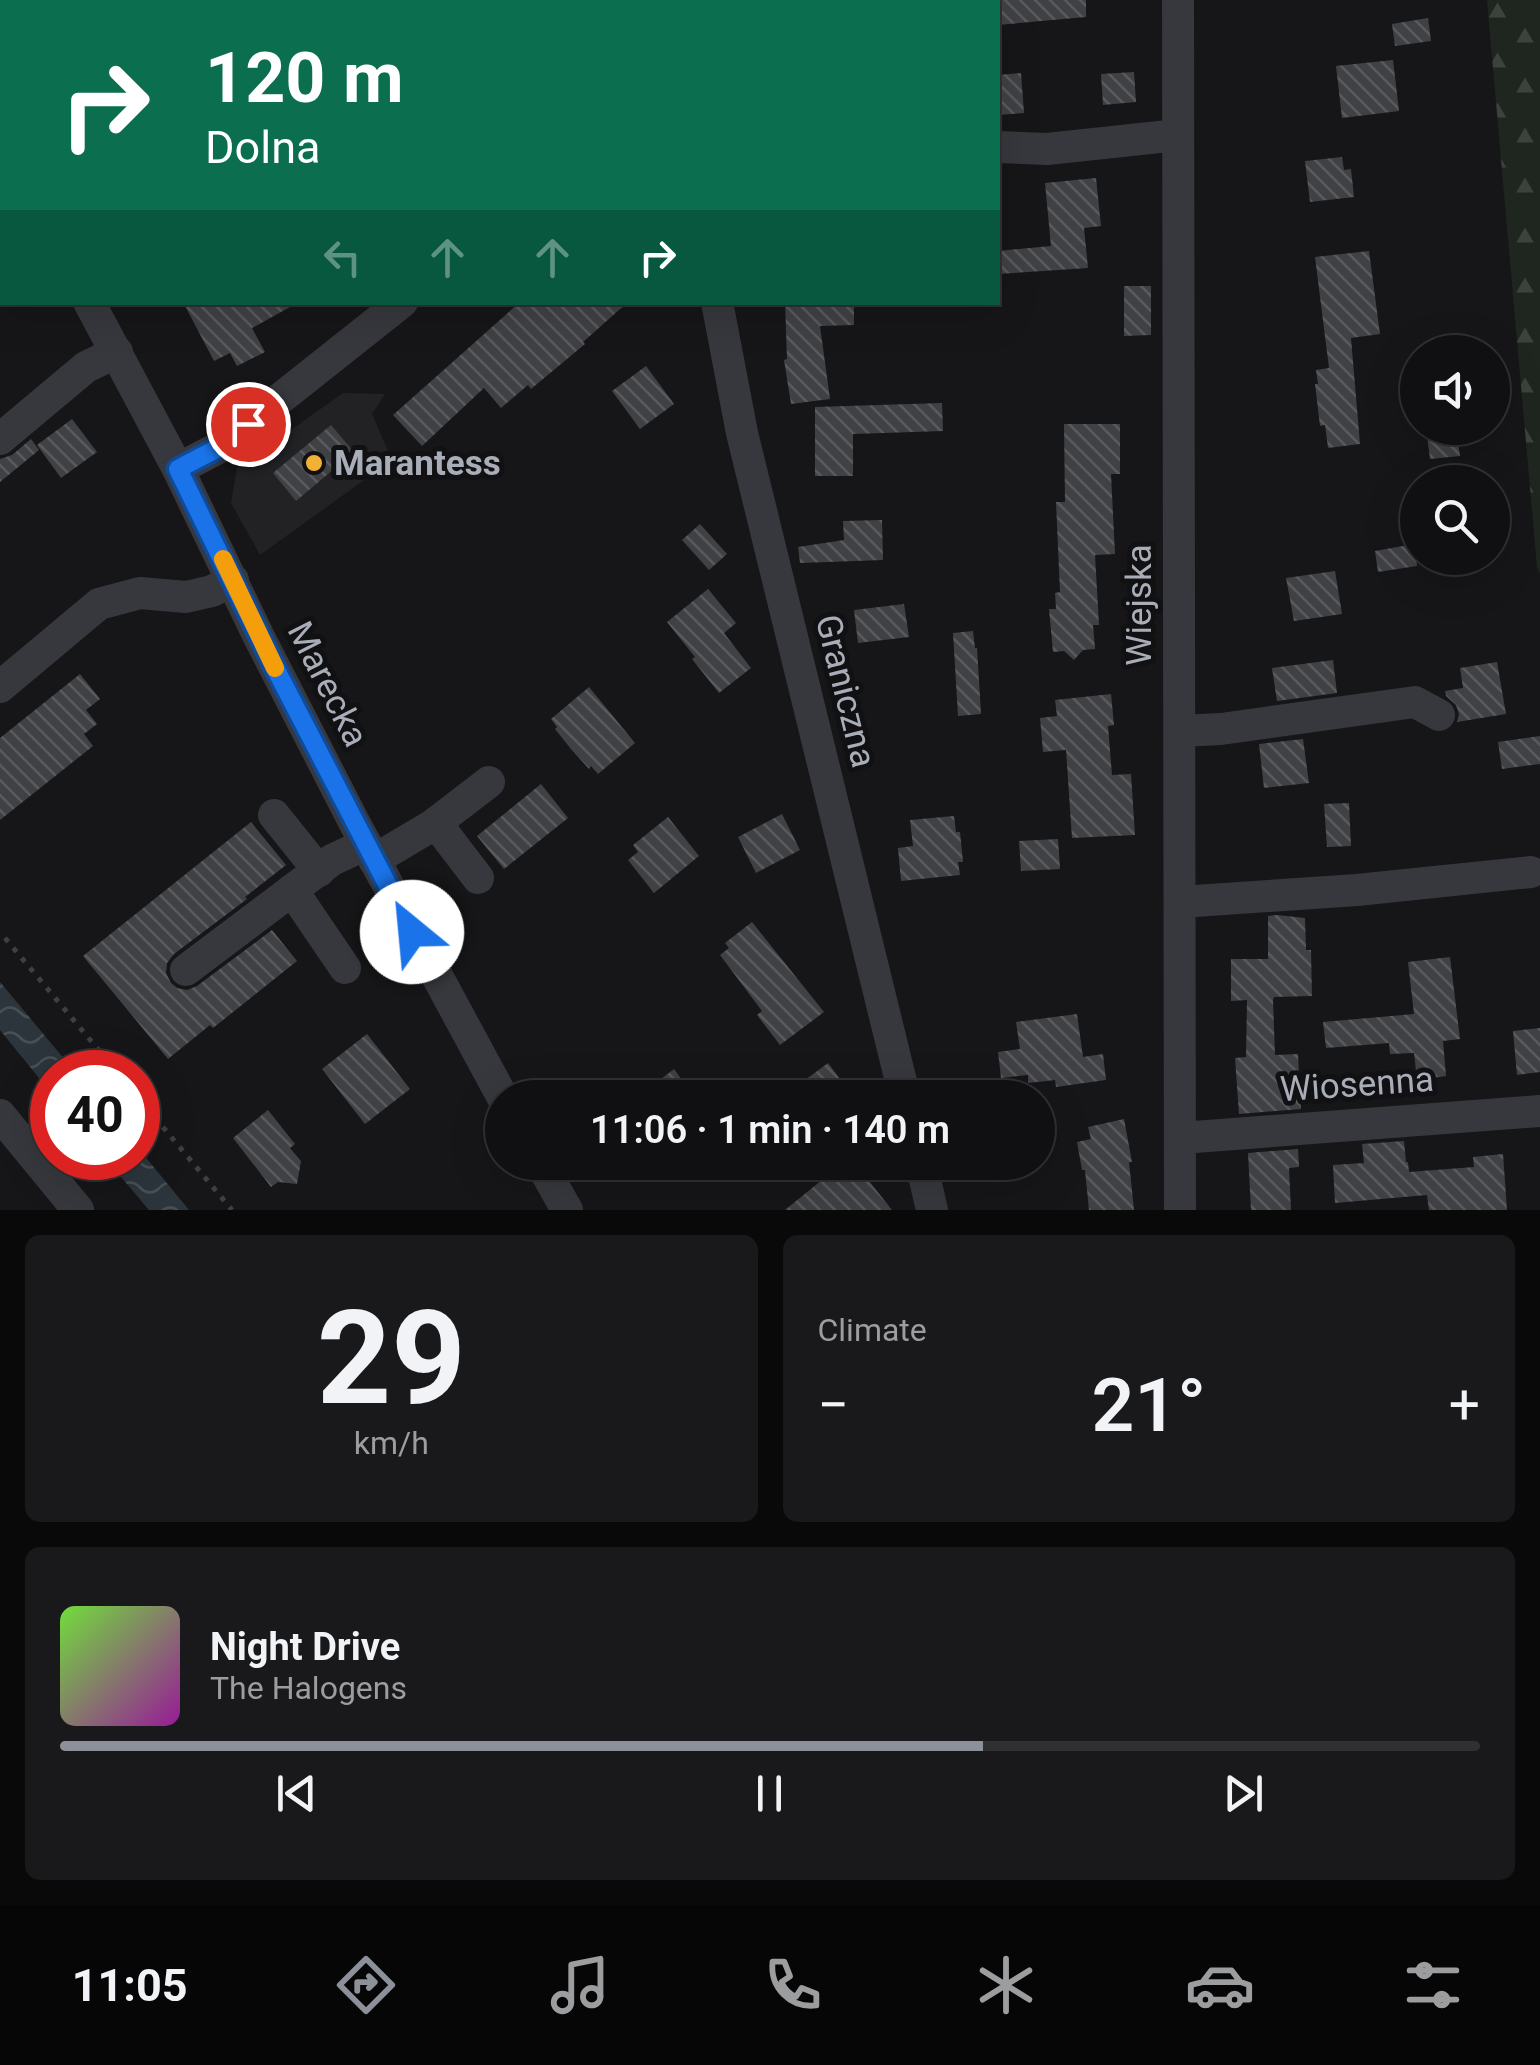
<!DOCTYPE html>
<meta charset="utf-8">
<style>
body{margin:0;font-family:Roboto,sans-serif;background:#19191b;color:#f1f3f6;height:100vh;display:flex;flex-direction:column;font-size:38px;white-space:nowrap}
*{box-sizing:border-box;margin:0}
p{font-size:32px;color:#9c9d9f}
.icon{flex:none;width:55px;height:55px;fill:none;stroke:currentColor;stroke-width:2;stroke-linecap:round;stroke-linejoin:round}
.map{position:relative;height:1210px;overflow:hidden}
.drawer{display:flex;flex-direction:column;gap:25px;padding:25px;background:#09090a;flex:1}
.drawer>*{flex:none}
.banner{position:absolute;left:0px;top:0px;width:1000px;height:305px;box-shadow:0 10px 40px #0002,0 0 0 2px #303032;background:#0b6e4f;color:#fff;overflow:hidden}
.controls{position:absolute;left:1400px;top:335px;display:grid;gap:20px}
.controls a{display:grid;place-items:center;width:110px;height:110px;border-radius:50%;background:#101012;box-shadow:0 10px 40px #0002,0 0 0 2px #303032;font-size:50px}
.speed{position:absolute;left:30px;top:1050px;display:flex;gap:20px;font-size:50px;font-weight:700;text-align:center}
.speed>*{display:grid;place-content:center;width:130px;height:130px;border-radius:50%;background:#101012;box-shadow:0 10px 40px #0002,0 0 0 2px #303032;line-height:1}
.speed .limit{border:15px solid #d22;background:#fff;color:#111}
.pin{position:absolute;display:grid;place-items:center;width:85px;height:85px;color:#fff;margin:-42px;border:5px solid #fff;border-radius:50%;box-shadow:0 2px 10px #0007}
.me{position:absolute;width:110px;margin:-55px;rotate:332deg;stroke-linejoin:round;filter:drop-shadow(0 0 8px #0008)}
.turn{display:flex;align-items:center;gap:35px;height:210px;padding:0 40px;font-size:45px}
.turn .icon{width:130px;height:130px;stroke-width:2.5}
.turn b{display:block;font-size:70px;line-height:85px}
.lanes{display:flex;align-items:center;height:95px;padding:0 40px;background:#0003;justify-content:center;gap:50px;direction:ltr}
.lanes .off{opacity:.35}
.big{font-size:75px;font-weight:600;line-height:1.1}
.drawer .tile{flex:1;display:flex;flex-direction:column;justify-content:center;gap:15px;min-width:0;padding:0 35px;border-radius:15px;background:#19191b}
.drawer .dial{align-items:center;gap:0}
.dial b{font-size:130px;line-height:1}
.song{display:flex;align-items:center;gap:30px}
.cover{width:120px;height:120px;border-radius:15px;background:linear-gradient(135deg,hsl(100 70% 55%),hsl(300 70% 35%))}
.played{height:10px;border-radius:5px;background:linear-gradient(90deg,#8c9099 65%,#303032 65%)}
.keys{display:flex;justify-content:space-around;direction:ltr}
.heat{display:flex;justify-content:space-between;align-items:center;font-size:55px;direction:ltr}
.drawer .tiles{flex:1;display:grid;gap:25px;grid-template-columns:1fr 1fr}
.tile:last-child{grid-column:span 2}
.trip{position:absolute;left:485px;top:1080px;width:570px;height:100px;border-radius:50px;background:#101012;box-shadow:0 10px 40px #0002,0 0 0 2px #303032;font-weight:600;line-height:100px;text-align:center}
.tab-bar{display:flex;height:160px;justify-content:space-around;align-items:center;background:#060607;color:#9c9d9f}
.tab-bar .icon{width:70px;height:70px}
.tab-bar .current{color:#8c9099}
.tab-bar b{font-size:45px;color:#f1f3f6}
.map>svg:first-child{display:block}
.built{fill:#222225}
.forest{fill:url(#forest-firs)}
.water{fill:url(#water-waves)}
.building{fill:url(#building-back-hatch)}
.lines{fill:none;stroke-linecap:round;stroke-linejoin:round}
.path{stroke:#3d3f44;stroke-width:5;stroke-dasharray:5 8;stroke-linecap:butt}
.minor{stroke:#37383d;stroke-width:32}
.route-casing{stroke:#114b97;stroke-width:25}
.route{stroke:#1a73e8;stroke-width:18}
.slow{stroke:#f59e0b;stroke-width:18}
.poi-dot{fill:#f2b134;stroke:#111113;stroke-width:4}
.labels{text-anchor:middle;stroke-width:10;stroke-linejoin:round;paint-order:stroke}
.poi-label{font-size:35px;font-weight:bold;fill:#a8adb8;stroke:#111113;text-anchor:start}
.street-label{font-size:35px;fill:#a8adb8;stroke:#111113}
</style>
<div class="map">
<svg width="1540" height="1210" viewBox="0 0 1540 1210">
<defs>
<pattern id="forest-firs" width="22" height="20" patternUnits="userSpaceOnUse" patternTransform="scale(2.5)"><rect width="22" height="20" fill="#1e261f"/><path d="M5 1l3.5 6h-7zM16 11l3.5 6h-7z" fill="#3c433d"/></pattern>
<pattern id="water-waves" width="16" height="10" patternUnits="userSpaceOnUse" patternTransform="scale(2.5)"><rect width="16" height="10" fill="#2c353c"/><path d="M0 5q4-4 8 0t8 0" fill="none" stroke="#485056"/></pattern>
<pattern id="building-back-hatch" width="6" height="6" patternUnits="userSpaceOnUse" patternTransform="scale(2.5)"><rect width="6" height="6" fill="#404145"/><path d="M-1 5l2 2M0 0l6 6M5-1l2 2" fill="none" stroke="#595a5e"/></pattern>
</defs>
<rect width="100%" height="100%" fill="#161618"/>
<path class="built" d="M343 393 385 394 372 414 392 460 260 555 231 503 237 468Z"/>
<path class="forest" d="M1487 0H1540V573L1537 567Z"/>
<g class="water">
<path d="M0 982 75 1072H52V1094L0 1030Z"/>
<path d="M138 1148 189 1210H149L105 1158H138Z"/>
</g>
<g class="building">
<path d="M998 0H1086V17L998 25Z"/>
<path d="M1428 18 1431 41 1395 46 1392 24Z"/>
<path d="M1393 60 1399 111 1342 118 1336 66Z"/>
<path d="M1134 72 1136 102 1103 105 1101 74Z"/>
<path d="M1021 73 1024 113 998 115V75Z"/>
<path d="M1342 157 1344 170 1351 169 1354 197 1310 202 1305 161Z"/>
<path d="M1096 178 1101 226 1084 228 1088 268 998 274V251L1051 246 1045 183Z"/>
<path d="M1369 251 1380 334 1351 338 1360 444 1328 448 1325 425 1320 426 1315 384H1318L1316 370 1329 368 1315 257Z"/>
<path d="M1124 286H1151V335L1124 336Z"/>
<path d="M183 302H299L252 328 265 352 237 366 230 353 214 361Z"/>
<path d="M520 302H628L583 342 585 344 531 389 528 385 501 408 484 388 422 446 393 415Z"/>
<path d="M785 302H854V325L820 326 830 399 791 404 784 360 787 359Z"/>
<path d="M646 366 674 404 640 429 612 391Z"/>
<path d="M942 403 943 431 853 434V476H815V407Z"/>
<path d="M72 419 97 452 61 478 37 445Z"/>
<path d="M1064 424H1120V474H1111L1115 554 1095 555 1099 625H1093L1095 649 1083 650 1074 660 1064 651 1053 652 1049 609H1056L1055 593 1060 592 1056 502H1065Z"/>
<path d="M331 425 354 452 296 501 273 473Z"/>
<path d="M1426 428H1456L1460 456 1430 459Z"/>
<path d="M31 439 39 450 0 482V459L12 455Z"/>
<path d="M882 520 883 560 800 563 798 547 844 540 843 521Z"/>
<path d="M700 524 727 554 709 570 682 540Z"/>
<path d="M1414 544 1417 566 1378 572 1375 551Z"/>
<path d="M1335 571 1342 614 1294 621 1286 578Z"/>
<path d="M708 589 736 623 724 633 751 668 719 693 692 659 695 657 667 622Z"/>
<path d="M904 604 909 637 858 643 854 610Z"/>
<path d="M973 631 975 648H977L981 714 958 716 953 633Z"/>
<path d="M1333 660 1337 693 1277 701 1272 668Z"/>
<path d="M1497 662 1506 714 1457 722 1459 714 1456 705 1446 696 1445 691 1463 688 1460 668Z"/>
<path d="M80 674 100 699 86 710 97 724 84 734 93 746 0 820V738Z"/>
<path d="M589 687 635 743 598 774 591 766 589 769 571 749 555 729 557 727 551 719Z"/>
<path d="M1111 694 1114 725 1108 726 1112 775 1131 774 1135 835 1072 838 1066 750 1043 752 1040 718 1057 716 1055 700Z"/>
<path d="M1540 736V764L1502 769 1498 742Z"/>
<path d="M1303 739 1309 783 1264 788 1259 744Z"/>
<path d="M541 784 568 818 504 869 477 836Z"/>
<path d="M1349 803 1351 846 1327 847 1324 804Z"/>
<path d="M782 814 800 850 756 873 738 837Z"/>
<path d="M954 816 956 832H960L963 862H958L960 875 901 881 898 848 913 846 910 820Z"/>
<path d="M668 817 699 856 654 893 628 860 638 852 633 845Z"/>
<path d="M251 822 286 865 245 897 247 899 174 954 167 963 166 973 171 983 177 988 187 990 197 986 272 930 297 961 213 1028 210 1025 168 1059 83 956Z"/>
<path d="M1058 839 1060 869 1021 871 1019 841Z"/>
<path d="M1277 915 1305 918 1306 950H1311L1312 996 1274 997 1273 1000 1275 1055 1298 1054 1301 1109 1239 1114 1235 1058 1246 1057 1247 1000 1231 1001V959H1268V916Z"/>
<path d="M752 922 824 1012 780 1045 757 1015 762 1011 720 955 729 948 725 943Z"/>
<path d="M1450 957 1460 1039 1443 1041 1446 1076 1417 1080 1414 1053 1390 1054 1389 1043 1326 1048 1323 1022 1414 1014 1408 962Z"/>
<path d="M1077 1014 1083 1057 1103 1054 1106 1080 1056 1087 1055 1080 1028 1083V1075L1001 1078 998 1052 1020 1049 1016 1022Z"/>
<path d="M1540 1028V1072L1517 1075 1513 1031Z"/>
<path d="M367 1034 410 1089 365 1124 322 1069Z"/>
<path d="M828 1063 846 1087 831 1098H781Z"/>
<path d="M674 1069 695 1098H636Z"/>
<path d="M268 1110 295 1144 290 1148 301 1161 297 1184 278 1182 271 1187 233 1138Z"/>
<path d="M1124 1119 1132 1162H1129L1134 1210H1089L1085 1170H1082L1077 1142 1091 1139 1088 1127Z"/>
<path d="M1404 1141 1406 1162H1408L1409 1172 1474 1167 1473 1157 1503 1154 1507 1210H1429L1427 1195 1335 1203 1333 1165 1364 1163 1362 1144Z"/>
<path d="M1298 1149 1299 1167 1289 1168 1291 1210H1251L1248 1153Z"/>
<path d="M844 1162H854L892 1210H785Z"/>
</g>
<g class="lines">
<g class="path">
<path d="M5 938 117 1072"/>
<path d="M138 1097 232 1210"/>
</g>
<g class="minor">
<path d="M686 0 687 2"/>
<path d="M1178 0 1180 1210"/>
<path d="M0 128 2 133"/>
<path d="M998 147 1047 149 1178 135"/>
<path d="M89 302 178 469 258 635 354 822 503 1098"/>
<path d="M717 302 742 433 905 1098"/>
<path d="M0 439 86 367 117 352"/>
<path d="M178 469 218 448 402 302"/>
<path d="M0 687 99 604 140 593 186 597 212 591 233 580"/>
<path d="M1180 731 1221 729 1415 702 1439 715"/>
<path d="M274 815 319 871"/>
<path d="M436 823 478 878"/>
<path d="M374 860 433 825 489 782"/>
<path d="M292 890 345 968"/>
<path d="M1180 902 1357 890 1531 872"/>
<path d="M186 970 332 860 366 844"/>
<path d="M0 1115 78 1210"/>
<path d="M1181 1138 1540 1111"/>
<path d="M540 1162 567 1210"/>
<path d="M921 1162 932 1210"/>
</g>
</g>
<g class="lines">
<g class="route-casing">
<path id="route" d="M248 424 218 448 178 469 274 666 412 932"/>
</g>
<use href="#route" class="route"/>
<path class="slow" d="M223 559 275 668"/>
</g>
<circle class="poi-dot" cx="314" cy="463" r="10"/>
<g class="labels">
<g class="poi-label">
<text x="334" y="475">Marantess</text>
</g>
<g class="street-label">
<text transform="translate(1139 605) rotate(-90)" y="12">Wiejska</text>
<text transform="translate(328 684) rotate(63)" y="12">Marecka</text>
<text transform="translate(846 691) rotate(76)" y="12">Graniczna</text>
<text transform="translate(1357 1084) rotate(-4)" y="12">Wiosenna</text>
</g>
</g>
</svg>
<div class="controls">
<a><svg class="icon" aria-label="sound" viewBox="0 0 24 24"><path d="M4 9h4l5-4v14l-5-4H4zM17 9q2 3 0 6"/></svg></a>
<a><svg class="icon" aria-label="search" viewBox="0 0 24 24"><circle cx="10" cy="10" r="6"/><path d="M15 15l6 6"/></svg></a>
</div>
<div class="speed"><div class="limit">40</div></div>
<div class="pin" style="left:248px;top:424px;background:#d93025"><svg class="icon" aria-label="arrive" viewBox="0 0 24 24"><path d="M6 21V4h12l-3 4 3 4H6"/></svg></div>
<svg class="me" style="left:412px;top:932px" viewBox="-20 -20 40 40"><circle r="19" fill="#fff"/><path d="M0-13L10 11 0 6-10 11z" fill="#1a73e8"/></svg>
<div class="trip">11:06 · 1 min · 140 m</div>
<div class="banner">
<div class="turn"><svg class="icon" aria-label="right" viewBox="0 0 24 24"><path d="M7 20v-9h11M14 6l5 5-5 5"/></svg><div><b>120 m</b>Dolna</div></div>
<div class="lanes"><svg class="icon off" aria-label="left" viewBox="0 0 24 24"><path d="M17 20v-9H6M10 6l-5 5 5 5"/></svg><svg class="icon off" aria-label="ahead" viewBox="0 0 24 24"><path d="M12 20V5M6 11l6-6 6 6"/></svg><svg class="icon off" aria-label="ahead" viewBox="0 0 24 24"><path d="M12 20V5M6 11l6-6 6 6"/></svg><svg class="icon" aria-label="right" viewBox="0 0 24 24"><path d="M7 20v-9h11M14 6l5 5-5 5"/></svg></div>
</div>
</div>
<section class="drawer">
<div class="tiles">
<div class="tile dial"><b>29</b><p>km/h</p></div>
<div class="tile"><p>Climate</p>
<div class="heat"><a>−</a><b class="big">21°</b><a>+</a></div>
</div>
<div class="tile">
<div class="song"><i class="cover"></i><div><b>Night Drive</b><p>The Halogens</p></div></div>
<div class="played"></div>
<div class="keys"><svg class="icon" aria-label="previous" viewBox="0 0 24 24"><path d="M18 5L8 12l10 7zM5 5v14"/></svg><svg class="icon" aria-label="pause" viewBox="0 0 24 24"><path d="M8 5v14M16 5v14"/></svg><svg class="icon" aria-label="next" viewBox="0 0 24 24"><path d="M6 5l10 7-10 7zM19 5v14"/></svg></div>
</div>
</div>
</section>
<nav class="tab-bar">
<b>11:05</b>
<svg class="icon current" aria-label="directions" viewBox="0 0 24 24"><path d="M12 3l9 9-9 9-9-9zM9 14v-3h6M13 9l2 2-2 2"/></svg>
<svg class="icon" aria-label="music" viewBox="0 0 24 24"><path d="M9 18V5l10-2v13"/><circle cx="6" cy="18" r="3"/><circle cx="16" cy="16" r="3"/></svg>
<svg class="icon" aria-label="phone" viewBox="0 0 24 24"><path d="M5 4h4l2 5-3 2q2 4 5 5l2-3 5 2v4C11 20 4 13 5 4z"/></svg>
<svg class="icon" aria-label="climate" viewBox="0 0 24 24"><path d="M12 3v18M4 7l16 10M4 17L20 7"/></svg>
<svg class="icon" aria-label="car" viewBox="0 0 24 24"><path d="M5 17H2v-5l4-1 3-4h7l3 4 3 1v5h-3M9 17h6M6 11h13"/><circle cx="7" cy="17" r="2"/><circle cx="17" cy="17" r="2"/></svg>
<svg class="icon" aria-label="filters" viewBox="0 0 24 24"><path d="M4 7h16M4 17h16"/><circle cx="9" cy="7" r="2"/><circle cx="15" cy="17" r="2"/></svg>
</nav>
